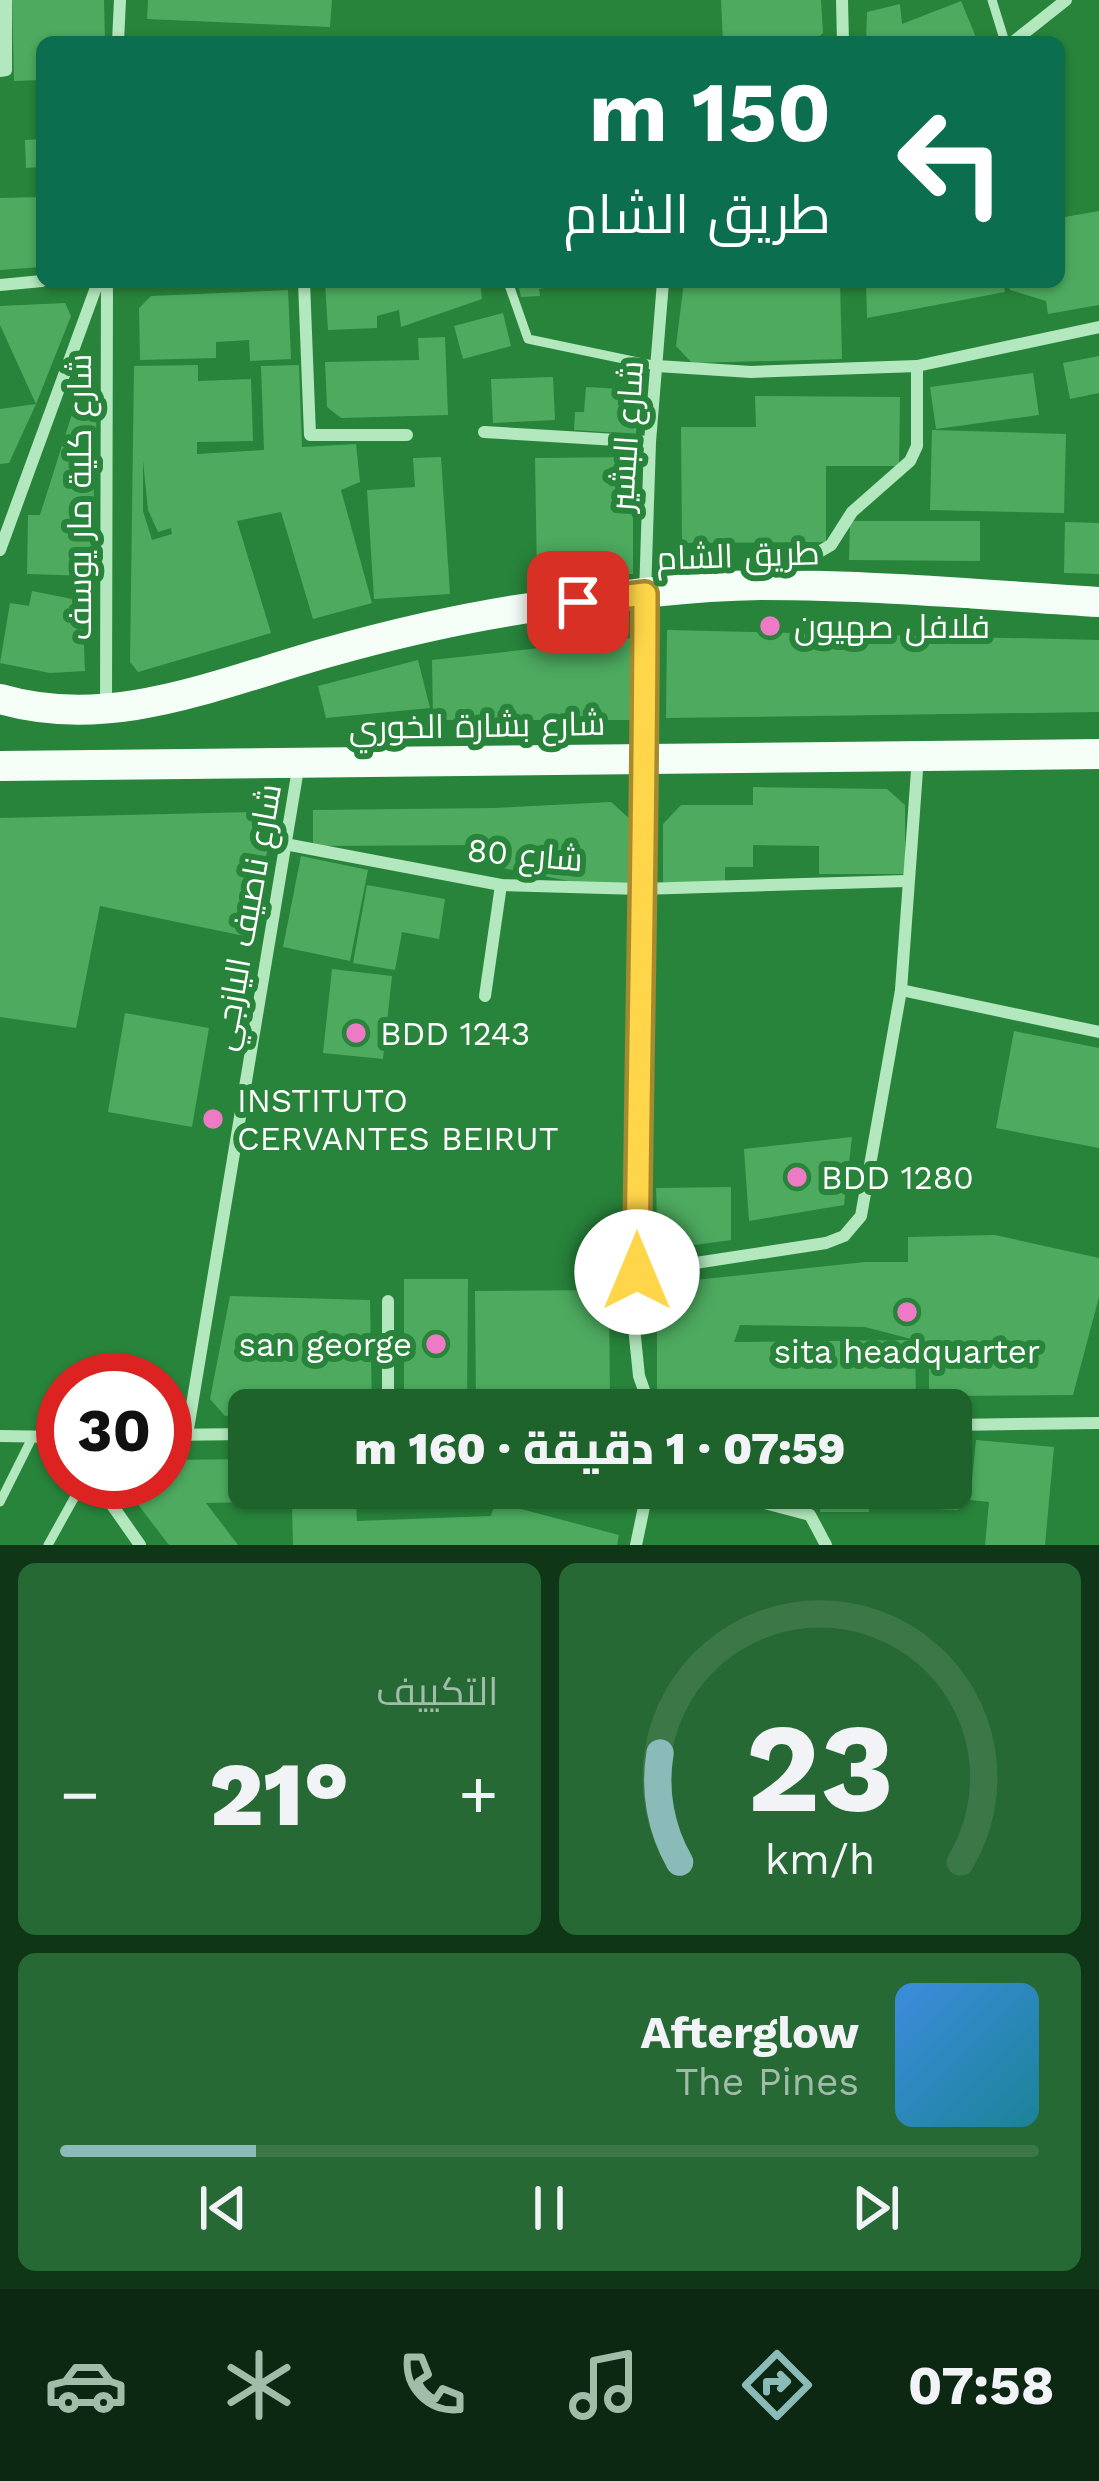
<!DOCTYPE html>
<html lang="ar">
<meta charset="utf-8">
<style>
body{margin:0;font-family:"Work Sans",Cairo,sans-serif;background:#266934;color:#f1f3f6;direction:rtl;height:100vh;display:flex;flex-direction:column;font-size:45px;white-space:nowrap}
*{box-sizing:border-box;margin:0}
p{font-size:39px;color:#a1bca9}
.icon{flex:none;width:66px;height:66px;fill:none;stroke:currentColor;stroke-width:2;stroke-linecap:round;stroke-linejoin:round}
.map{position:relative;height:1545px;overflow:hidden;direction:ltr}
.drawer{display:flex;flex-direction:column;gap:18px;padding:18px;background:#103618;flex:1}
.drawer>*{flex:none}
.guide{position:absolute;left:36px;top:36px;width:1029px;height:252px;border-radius:18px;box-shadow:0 3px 9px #0004;direction:rtl;background:#0b6e4f;color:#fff;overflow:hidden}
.speed{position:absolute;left:36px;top:1353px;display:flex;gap:24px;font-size:60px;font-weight:700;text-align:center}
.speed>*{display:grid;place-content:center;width:156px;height:156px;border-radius:50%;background:#1e632c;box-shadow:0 3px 9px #0004;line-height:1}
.speed .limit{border:18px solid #d22;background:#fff;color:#111}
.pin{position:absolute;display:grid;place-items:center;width:102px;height:102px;color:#fff;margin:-51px;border-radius:24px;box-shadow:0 6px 18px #0006}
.me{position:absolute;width:132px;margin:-66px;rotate:0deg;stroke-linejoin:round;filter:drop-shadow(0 0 9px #0008)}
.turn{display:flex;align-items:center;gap:42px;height:252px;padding:0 36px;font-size:54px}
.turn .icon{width:156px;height:156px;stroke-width:2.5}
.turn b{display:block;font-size:84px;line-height:102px}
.big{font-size:90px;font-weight:800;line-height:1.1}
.drawer .tile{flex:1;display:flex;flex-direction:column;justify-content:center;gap:18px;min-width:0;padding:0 42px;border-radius:18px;background:#266934}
.drawer .dial{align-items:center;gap:0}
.dial svg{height:312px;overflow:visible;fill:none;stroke:#3c7748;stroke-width:7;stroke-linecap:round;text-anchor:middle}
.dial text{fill:#f1f3f6;stroke:none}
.song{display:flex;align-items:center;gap:36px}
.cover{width:144px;height:144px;border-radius:18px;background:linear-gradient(135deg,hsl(210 70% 55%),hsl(190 70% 35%))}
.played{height:12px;border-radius:6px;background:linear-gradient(90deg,#8bbbb9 20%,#3c7748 20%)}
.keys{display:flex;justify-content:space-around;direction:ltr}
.heat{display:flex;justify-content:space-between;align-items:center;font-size:66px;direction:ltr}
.drawer .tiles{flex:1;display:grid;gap:18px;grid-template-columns:1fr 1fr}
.tile:last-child{grid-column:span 2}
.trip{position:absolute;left:228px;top:1389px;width:744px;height:120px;border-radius:18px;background:#1e632c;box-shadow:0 3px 9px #0004;font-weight:800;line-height:120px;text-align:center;direction:rtl}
.menu{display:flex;height:192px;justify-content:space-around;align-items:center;background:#0c2812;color:#a1bca9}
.menu .icon{width:84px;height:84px}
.menu .selected{color:#8bbbb9}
.menu b{font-size:54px;color:#f1f3f6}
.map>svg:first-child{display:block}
.building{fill:#4daa5f;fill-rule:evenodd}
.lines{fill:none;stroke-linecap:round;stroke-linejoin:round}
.lane{stroke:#b3e7bd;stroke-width:9}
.street{stroke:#b3e7bd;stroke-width:12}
.primary{stroke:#f4fef7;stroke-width:30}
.route-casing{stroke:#a68a30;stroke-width:30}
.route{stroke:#ffd54a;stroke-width:21}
.poi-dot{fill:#ee79c5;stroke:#28843b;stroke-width:4.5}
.labels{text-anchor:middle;stroke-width:12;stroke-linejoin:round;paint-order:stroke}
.street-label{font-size:33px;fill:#fff;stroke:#28843b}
.poi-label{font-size:33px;fill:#fff;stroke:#28843b;text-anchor:start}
</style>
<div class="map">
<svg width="1099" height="1545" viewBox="0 0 1099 1545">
<rect width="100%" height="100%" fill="#28843b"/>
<g class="building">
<path d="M12 0H104L105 42H42V80L14 81Z"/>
<path d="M148 0H332L330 27 147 19Z"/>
<path d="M721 0H821L823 33 813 42H723Z"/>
<path d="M961 1 978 42H866L867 12 900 4 902 24Z"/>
<path d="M42 139V167L26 168 25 140Z"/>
<path d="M42 197V267L0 270V198Z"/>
<path d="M1099 211V305L1048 314 1046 301 1010 290 1008 282H1059V218Z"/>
<path d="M480 282 482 299 401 327 399 310 377 316V328L328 330 325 283Z"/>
<path d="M518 282H563V284L539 289 540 296 521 297Z"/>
<path d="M684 282 756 287 785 286V282H840L842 359 692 363 676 346Z"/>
<path d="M866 282H1003L1005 292 867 318Z"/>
<path d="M288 290 291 359 250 361 249 340 216 342V358L140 360 139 308 151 296Z"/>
<path d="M65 303 71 316 36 404 0 325V306Z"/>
<path d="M503 313 511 346 463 359 454 326Z"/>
<path d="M445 337 448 415 341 418 327 407 325 362 419 360 418 338Z"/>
<path d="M1099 356V393L1070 399 1063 363Z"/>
<path d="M198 365V381L251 379 253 441 197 442V454L264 450 261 366 299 365 302 447 356 444 360 482 341 490 372 603 313 619 281 512 237 521 271 633 138 672 130 662 134 366ZM143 461 148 510 158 532 171 528 172 534 152 540 143 511Z"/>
<path d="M1033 373 1039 415 936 429 930 387Z"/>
<path d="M553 377 555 420 493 423 491 379Z"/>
<path d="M586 387 639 390 636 434 574 430 575 412H584Z"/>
<path d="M79 392 97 403 91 576 27 574 28 515H40Z"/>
<path d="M755 396 900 397 899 466H826V542L682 543 681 427H756Z"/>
<path d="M36 404 9 463 0 464V409Z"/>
<path d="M932 430 1066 434 1064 513 930 510Z"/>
<path d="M441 457 450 594 374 599 367 490 415 487 413 458Z"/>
<path d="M633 457V574L537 576 535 458Z"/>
<path d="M850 521H980V561L849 560Z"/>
<path d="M1065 522 1099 523V574L1064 573Z"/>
<path d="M32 591 82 601 85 671 50 673 0 663 10 603 29 606Z"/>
<path d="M667 630 1099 640V712L666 718Z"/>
<path d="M631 638V720H433L432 660Z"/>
<path d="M418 660 430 708 326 718 318 686Z"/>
<path d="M753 787 887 789 905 805V874H819V846L753 845V867H725V882H663V824L681 805H753Z"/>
<path d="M611 802 631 820V887L584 884 487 865 489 845 313 846V810L493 808Z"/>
<path d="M252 812 272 829 249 937 100 906 76 1028 0 1017V818Z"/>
<path d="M301 856 368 870 350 961 283 947Z"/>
<path d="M367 885 445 899 439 939 402 932 395 970 353 963Z"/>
<path d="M332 969 392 976 383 1059 323 1053Z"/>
<path d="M125 1013 209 1028 192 1127 108 1112Z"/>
<path d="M1014 1031 1099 1048V1148L996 1128Z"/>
<path d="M852 1137 844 1205 749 1221 744 1149Z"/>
<path d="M731 1187V1240L658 1250 656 1188Z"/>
<path d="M995 1235 1099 1258V1297L1073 1395 929 1396V1342L915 1340 916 1402 657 1405V1284L865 1262H908V1237ZM740 1325 865 1327 915 1340 734 1342Z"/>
<path d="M404 1279H468L467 1410H404Z"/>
<path d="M609 1290 610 1410H476L475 1291Z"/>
<path d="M230 1296 370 1300 372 1410H249V1415L225 1416 210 1399Z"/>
<path d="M976 1440 1054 1447 1045 1545H985L989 1502 970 1500Z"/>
<path d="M951 1443H962L958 1510 897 1507 898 1488H951Z"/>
<path d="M249 1459V1488H488L489 1497 206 1503 238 1545H169L123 1485 165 1482V1460Z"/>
<path d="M822 1488H868L869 1512H820Z"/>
<path d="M495 1502 619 1535 617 1545H293L292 1505 356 1503 357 1521 491 1516Z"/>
</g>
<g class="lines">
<g class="lane">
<path d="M992 0 1005 42"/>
<path d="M508 282 528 339 657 366"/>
<path d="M0 1502 32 1438"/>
<path d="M48 1545 83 1482"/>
</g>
<g class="street">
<path d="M842 0 843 42"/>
<path d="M118 42 120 0"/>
<path d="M1013 42 1066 0"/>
<path d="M0 71 6 70V0"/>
<path d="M304 282 310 435H407"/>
<path d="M0 285 42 281"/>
<path d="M657 366 751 372 917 366 1099 327"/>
<path d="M484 432 650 442"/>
<path d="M0 550 98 282"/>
<path d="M774 578 831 545 852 512 910 461 917 446V366"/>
<path d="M106 707 107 282"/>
<path d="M285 844 501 885 640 889 906 881"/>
<path d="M901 990 1099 1032"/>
<path d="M485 996 501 885"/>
<path d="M637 1272 826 1243 844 1236 861 1216 901 990 918 757"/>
<path d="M388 1301V1410"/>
<path d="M651 1410 639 1376 634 1327 640 889 647 701 645 594 650 442 663 282"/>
<path d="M951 1425 1099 1423"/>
<path d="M165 1435 249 1434"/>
<path d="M187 1435 299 763"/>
<path d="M0 1436 63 1437"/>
<path d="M96 1482 140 1545"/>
<path d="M709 1488 810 1515 826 1545"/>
<path d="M636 1545 648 1488"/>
</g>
<g class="primary">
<path d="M0 699C112 732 221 682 329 652 400 632 470 616 543 606 615 596 689 586 761 585 874 585 987 595 1099 602"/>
<path d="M0 766 1099 754"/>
</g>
</g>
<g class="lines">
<g class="route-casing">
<path id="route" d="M578 602 645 594C645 820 639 1046 637 1272"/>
</g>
<use href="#route" class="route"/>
</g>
<g class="poi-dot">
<circle cx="770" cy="626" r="12"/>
<circle cx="356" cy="1033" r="12"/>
<circle cx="213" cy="1119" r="12"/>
<circle cx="797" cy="1177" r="12"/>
<circle cx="907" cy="1312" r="12"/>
<circle cx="436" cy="1344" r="12"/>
</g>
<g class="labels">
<g class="street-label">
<text transform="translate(626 436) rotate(-86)" y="12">شارع البشير</text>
<text transform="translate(79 497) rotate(-90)" y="12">شارع كلية مار يوسف</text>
<text transform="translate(738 555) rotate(-2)" y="12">طريق الشام</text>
<text transform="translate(477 725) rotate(-1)" y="12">شارع بشارة الخوري</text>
<text transform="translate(525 854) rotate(5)" y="12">شارع 80</text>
<text transform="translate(246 917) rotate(-80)" y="12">شارع ناصيف اليازجي</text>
</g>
<g class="poi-label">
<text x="794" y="638">فلافل صهيون</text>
<text x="380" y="1045">BDD 1243</text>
<text x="237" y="1112">INSTITUTO<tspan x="237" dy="38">CERVANTES BEIRUT</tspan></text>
<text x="821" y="1189">BDD 1280</text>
<text x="412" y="1356" text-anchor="end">san george</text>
<text x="907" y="1363" text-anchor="middle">sita headquarter</text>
</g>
</g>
</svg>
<div class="speed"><div class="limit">30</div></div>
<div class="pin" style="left:578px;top:602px;background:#d93025"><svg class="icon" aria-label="arrive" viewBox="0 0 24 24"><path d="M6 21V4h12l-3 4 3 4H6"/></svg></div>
<svg class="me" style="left:637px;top:1272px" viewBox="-20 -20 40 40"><circle r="19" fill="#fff"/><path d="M0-13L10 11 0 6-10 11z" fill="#ffd54a"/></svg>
<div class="trip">07:59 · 1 دقيقة · 160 m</div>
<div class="guide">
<div class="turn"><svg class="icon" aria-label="left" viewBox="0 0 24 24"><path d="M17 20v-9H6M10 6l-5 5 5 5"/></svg><div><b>150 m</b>طريق الشام</div></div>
</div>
</div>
<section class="drawer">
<div class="tiles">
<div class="tile dial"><svg viewBox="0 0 100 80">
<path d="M14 69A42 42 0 1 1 86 69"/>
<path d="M14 69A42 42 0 0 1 9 41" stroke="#8bbbb9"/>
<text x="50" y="56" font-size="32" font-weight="700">23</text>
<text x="50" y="72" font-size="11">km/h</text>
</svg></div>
<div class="tile"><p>التكييف</p>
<div class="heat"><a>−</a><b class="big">21°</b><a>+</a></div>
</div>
<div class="tile">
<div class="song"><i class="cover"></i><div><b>Afterglow</b><p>The Pines</p></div></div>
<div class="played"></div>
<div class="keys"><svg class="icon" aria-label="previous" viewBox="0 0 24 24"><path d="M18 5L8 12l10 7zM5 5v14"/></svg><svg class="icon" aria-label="pause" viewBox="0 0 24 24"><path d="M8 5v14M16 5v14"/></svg><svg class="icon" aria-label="next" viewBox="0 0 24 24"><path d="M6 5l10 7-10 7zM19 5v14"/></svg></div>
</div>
</div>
</section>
<nav class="menu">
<b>07:58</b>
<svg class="icon selected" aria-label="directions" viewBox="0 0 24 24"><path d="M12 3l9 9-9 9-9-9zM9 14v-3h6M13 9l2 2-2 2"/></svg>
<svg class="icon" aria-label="music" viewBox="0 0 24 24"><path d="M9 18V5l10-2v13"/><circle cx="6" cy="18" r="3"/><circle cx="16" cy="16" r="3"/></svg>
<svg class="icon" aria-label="phone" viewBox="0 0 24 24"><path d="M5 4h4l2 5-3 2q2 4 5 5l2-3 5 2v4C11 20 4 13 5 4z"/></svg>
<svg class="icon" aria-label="climate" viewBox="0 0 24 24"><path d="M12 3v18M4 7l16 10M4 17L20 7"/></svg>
<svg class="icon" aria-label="car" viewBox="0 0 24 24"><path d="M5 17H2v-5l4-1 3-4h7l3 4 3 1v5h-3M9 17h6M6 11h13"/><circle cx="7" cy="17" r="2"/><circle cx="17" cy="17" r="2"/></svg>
</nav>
